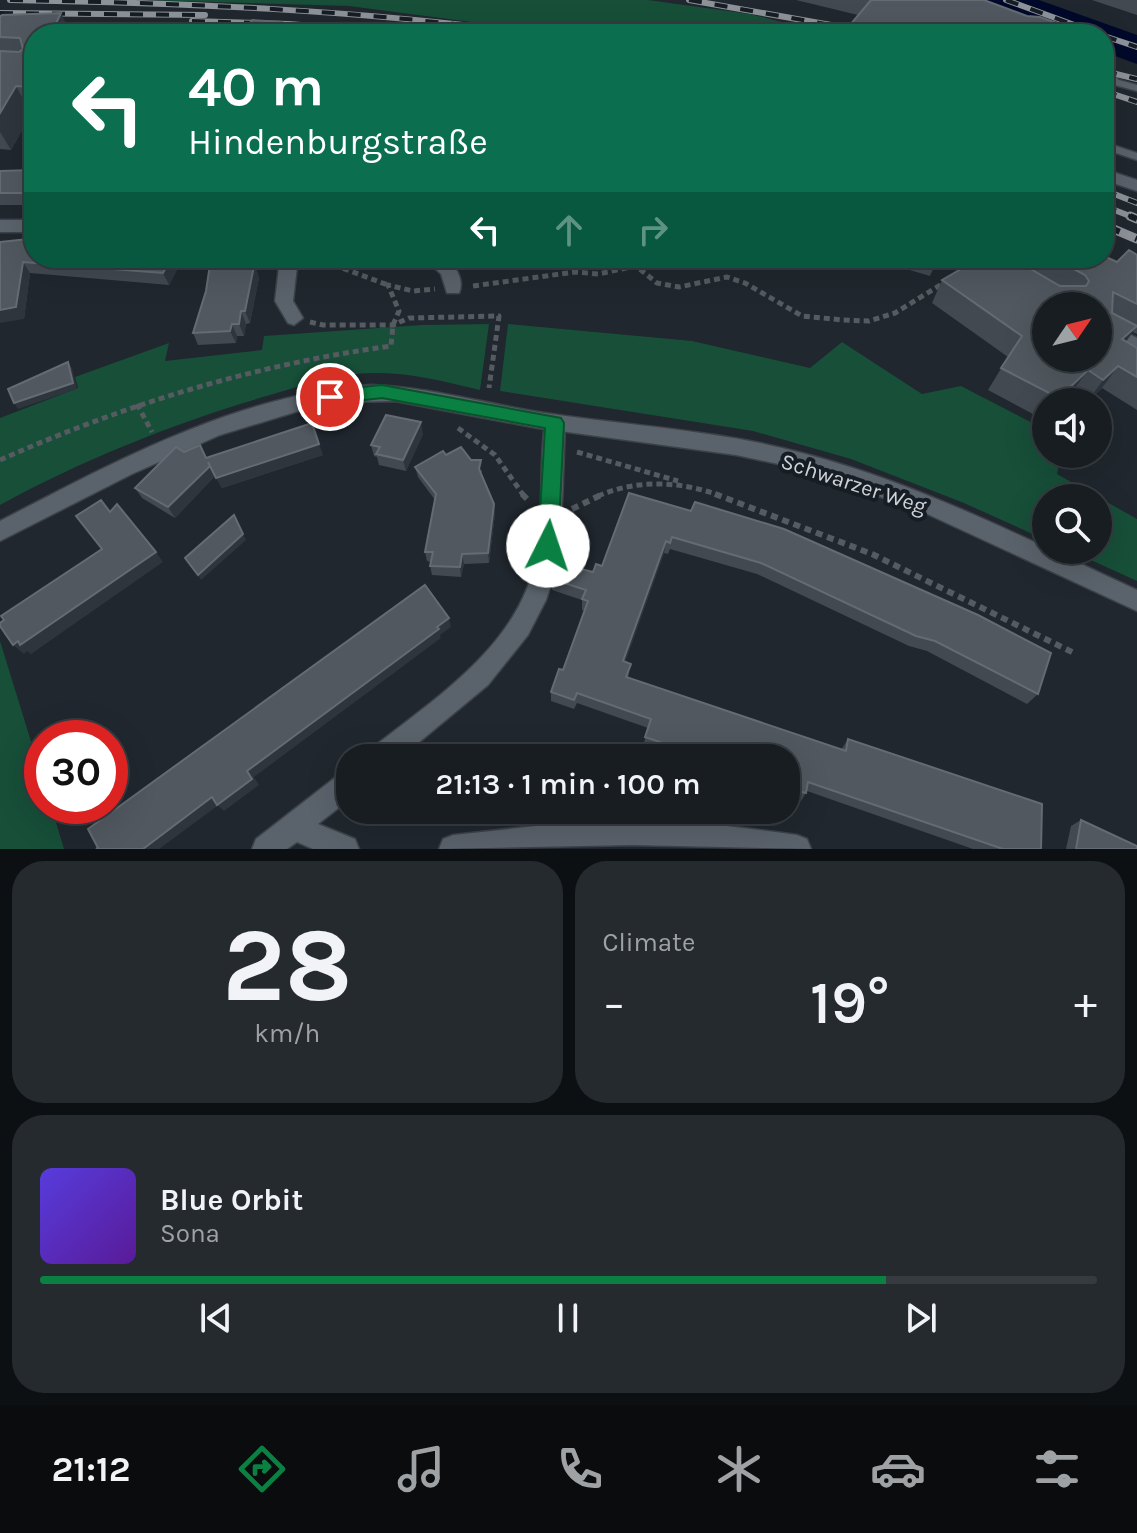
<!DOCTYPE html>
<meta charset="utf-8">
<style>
body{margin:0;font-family:Karla,sans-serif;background:#252a2f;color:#f1f3f6;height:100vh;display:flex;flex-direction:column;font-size:30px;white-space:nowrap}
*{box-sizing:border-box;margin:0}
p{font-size:26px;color:#9fa2a5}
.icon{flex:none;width:44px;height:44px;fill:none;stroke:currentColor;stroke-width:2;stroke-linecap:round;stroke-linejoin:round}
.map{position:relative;height:849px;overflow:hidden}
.panel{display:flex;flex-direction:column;gap:12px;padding:12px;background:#0d1013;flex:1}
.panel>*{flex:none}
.top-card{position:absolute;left:24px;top:24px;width:1090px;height:244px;border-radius:32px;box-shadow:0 8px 32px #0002,0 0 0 2px #363b40;background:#0b6e4f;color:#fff;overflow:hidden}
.needle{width:52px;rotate:55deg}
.buttons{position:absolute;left:1032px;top:292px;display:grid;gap:16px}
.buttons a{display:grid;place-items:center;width:80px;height:80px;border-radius:50%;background:#181d22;box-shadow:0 8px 32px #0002,0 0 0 2px #363b40;font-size:40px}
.speed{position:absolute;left:24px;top:720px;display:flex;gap:16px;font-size:40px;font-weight:700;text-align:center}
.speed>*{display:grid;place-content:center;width:104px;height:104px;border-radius:50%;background:#181d22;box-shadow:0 8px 32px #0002,0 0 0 2px #363b40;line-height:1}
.speed .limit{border:12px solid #d22;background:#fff;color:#111}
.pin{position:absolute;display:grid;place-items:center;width:68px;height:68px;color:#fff;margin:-34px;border:4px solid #fff;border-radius:50%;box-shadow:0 2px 8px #0007}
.me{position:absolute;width:88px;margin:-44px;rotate:4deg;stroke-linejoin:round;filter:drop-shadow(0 0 6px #0008)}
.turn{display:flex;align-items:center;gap:28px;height:168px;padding:0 32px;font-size:36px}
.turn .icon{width:104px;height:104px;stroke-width:2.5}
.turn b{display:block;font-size:56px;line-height:68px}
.lanes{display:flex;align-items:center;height:76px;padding:0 32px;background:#0003;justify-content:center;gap:40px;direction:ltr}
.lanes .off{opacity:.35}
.big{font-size:60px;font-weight:600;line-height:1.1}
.panel .card{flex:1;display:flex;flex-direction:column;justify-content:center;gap:12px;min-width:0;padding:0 28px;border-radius:32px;background:#252a2f}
.panel .dial{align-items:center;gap:0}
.dial b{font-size:104px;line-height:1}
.song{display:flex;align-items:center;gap:24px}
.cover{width:96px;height:96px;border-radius:12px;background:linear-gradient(135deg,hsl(250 70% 55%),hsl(270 70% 35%))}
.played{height:8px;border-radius:4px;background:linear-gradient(90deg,#0b8043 80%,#363b40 80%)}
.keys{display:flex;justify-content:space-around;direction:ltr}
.heat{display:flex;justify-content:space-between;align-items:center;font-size:44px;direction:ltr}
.panel .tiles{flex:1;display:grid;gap:12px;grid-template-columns:1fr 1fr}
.card:last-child{grid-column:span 2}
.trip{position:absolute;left:336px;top:744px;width:464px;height:80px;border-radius:32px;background:#181d22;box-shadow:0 8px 32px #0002,0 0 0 2px #363b40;font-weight:600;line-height:80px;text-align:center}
.tabs{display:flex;height:128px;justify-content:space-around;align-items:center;background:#0a0c0e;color:#9fa2a5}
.tabs .icon{width:56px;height:56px}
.tabs .active{color:#0b8043}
.tabs b{font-size:36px;color:#f1f3f6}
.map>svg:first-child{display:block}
.green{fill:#174f39}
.water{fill:#00092a}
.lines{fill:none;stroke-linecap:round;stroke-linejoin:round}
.service-casing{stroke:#3c4248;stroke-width:3}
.minor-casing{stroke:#3c4248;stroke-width:3}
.tertiary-casing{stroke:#3c4248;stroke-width:3}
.path-far1{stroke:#555b61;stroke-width:5;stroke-dasharray:6 4;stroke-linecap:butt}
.path{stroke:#555b61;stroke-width:6;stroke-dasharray:7 5;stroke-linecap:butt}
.service{fill:#5a626b;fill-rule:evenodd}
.minor{fill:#5a626b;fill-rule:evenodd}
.tertiary{fill:#5a626b;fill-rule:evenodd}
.rail-far1-casing{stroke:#8e9399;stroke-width:6}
.rail-casing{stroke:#8e9399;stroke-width:9}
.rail-far1{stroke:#161d24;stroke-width:4;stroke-dasharray:13;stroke-linecap:butt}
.rail{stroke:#161d24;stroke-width:6;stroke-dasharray:17;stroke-linecap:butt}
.wall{fill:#424951}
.shaded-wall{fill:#2e353d}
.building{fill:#51585f;stroke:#646b72;stroke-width:2;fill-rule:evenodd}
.route{fill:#0b8043;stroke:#07532c;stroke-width:2}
.labels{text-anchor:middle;stroke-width:8;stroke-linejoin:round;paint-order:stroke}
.street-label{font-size:22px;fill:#ced2d7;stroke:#161d24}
</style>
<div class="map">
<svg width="1137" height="849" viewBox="0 0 1137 849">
<rect width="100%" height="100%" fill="#20272e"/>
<g class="green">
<path d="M144 0H648L750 14 828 34H563L349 6Z"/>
<path d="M489 324 480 390C446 382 412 373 378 373 343 372 304 385 270 395 177 422 86 458 0 505V418L78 388 75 377 169 343 165 361 262 350 264 336 422 325Z"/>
<path d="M508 324 692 341 810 368 842 342 922 394 961 386 1046 430V454H1061L1057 474 1137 519V581L1069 550H1098V498H1046V540L964 503 851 459 753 431 500 391Z"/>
<path d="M0 641 42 777V806H51L64 849H0Z"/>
</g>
<path class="water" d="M962 0H1039L1137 35V64L1104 52V34H1054Z"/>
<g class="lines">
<g class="service-casing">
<g id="service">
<path d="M1104 68 1119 80 1137 85V91L1111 84 1104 77Z"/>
<path d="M1104 142 1137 153V160L1104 149Z"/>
</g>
</g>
<g class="minor-casing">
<g id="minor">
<path d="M1104 169 1137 180V191L1104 180Z"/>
<rect x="0" y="220" width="34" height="12"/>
<path d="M280 258H298L293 301 303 318 294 325 288 323 275 301Z"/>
<path d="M424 258H446C456 266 465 281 459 293H447L441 274Z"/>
<path d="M1098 318 1137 338V354L1098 333Z"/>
<path d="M555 415 562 417 565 423 561 533 556 569 546 600 528 635 488 685 400 758H367L371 749C438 696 523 643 537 552 544 509 539 466 545 423L548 417Z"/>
<path d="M350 769V799L318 824 355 839 359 849H313L297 842 287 849H252L256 839 341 773Z"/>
<path d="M602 819C669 818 731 826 797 835L807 839 811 849 632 845 439 849 443 839 453 835Z"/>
</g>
</g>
<g class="tertiary-casing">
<path id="tertiary" d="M371 385C430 387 486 404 544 413 630 426 718 430 802 453 921 484 1028 540 1137 590V611L923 512 802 469 736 455 538 428 395 401 347 402 302 410 220 435 132 474 0 541V521C116 461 238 394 371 385Z"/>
</g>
<g class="path-far1">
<path d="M315 258 388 285"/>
<path d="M473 286 575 272 598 274 636 266 657 283 679 287 727 277 745 283 802 316 843 320 869 321 895 313 942 284"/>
<path d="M310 322 323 325H393L409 318 499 316 489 388"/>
<path d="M137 404 152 432"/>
<path d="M458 428 495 455 524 496"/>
<path d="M577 452 678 481"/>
<path d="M0 460C126 404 254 365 391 346L393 325 399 311 388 285 413 291 435 289"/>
<path d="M598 496C637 479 681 481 721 496"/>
</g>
<g class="path">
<path d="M522 494 530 502"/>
<path d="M715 494 872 554 1074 653"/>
<path d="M572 509 603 494"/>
</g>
<use href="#service" class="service"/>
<use href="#minor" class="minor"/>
<use href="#tertiary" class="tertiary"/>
<g class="rail-far1-casing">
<g id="rail-far1">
<path d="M10 0C187 3 362 10 537 34"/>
<path d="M689 0 882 34"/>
<path d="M1006 0 1099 34"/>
<path d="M0 13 205 15"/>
<path d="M192 21 289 24 411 34"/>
<path d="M1104 36 1137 47"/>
<path d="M1104 71 1137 79"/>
<path d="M1104 91 1137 102"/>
<path d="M1104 190 1137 203"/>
<path d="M1104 206 1135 218"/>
</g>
</g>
<g class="rail-casing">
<g id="rail">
<path d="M1130 216 1137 219"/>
<path d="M1104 225 1137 239"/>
</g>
</g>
<use href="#rail-far1" class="rail-far1"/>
<use href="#rail" class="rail"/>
</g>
<g class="wall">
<path d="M796 0H984L1064 34H847L850 25 858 15Z"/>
<path d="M1092 0H1137V15Z"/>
<path d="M0 17 34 34V114H31L11 150 0 149Z"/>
<path d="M34 170V205H0V171Z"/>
<path d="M0 242 183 258 169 285 30 273 24 319Z"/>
<path d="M1137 255V334L1132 332 1126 341 1137 348V410L1102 388 1087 402 1072 392 1062 402H1046V418L1044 420 988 390 1008 357 932 303 942 280 980 258H1104L1117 262Z"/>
<path d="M211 258H253L257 268V272L259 278 250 323 246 324 244 336H237L236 343 198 345 193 333 206 291Z"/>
<path d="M869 258H938L930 276Z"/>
<path d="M423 434 406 471 379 465 377 457 374 456 371 445Z"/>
<path d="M184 452 206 457 323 455 222 488 215 476 175 518 142 498 135 488Z"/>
<path d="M446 455 471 460 482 471 481 475 494 504 495 514 489 563 464 564 461 577 432 575 430 566 431 562 427 561 425 552 435 500 418 477 415 467Z"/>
<path d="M691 511 1038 694 1027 704 927 651 909 646 757 574 670 549 668 554 664 553 625 662 629 673 628 678 841 750 848 739 1041 849H973L807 791 801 801 786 797V758H672L663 755V752L643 746 648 728 577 703 574 709 551 701V692L563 670 585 611 582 610V600L552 590V579L593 572Z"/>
<path d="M1081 820 1137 849H1066L1071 826Z"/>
</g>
<g class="shaded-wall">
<path d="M61 13 71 34H51Z"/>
<path d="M282 22 285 34H275Z"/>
<path d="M16 86 31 114 11 150 0 132V113Z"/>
<path d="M171 258H183L169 285 163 273Z"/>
<path d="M252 258H253L257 268V272L259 278 250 323 245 311Z"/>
<path d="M23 262 30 273 24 319 0 323V310Z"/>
<path d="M241 311 246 324 244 336 239 324Z"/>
<path d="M232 324 237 336 236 343 230 331Z"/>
<path d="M1137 326 1121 349 1122 339Z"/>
<path d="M68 362 72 368 77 389 18 409 14 403Z"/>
<path d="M1118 366 1102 388 1087 402 1103 380Z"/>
<path d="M1088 370 1072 392 1062 402H1056Z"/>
<path d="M421 422 423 434 406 471 403 460Z"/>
<path d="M312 423 323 455 222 488 216 478Z"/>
<path d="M210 466 215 476 175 518 168 507Z"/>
<path d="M494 504 495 514 489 563 488 553Z"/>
<path d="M234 515 246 540 201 580 198 575Z"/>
<path d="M666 541 664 553 622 671 623 661Z"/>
<path d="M156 552 163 562 31 654 27 651 24 654 13 645Z"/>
<path d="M462 554 464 564 461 577 460 567Z"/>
<path d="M449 618 451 627 440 635 441 638 254 777 259 785 224 811 217 805 247 771Z"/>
<path d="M212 797 220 804 159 849H143Z"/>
</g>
<g class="building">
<path d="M871 0H984L1027 16 1040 17 1065 26 1064 34H870L863 32 865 29 850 25Z"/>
<path d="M61 13 51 34H34V87L16 86 0 113V51L19 52 23 49 20 38 0 37V17L2 15Z"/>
<path d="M252 20 282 22 275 34H276H210L213 29 244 32Z"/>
<path d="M34 170V193H0V171Z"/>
<path d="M28 239 34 240V258H171L163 273 23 262 16 307 0 310V242Z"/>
<path d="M1129 250 1137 255V304L1113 292 1112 313 1137 326 1122 339 1137 348V377L1118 366 1103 380 1088 370 1059 398 1001 368 1022 336 942 280 980 258H1012L1060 286H1086L1089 281 1085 275 1054 258H1104V256L1117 262ZM1046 306H1098V358H1046Z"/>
<path d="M211 258H252L251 266H254L245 311H241L239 324H232L230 331 193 333 206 291Z"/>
<path d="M68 362 73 383 14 403 8 389Z"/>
<path d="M386 415 421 422 403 460 376 454 380 447 371 445Z"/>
<path d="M312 423 319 444 216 478 208 462 210 466 168 507 135 488 176 447 184 452 200 445 206 458Z"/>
<path d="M461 447 471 460H481L479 469 494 504 488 553 462 554 460 567 430 566 433 552H425L436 494 415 467 443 451 446 455Z"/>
<path d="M629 493 691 511 695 502 784 529 978 615 1051 653 1038 694 935 641 916 636 761 563 672 537 670 543 666 541 623 661 631 664 626 677 846 751 848 739 1042 804 1041 849H1003L808 782 806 793 786 788V758H698L665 746 666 744 645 737 651 719 577 693 574 700 551 692 559 669 563 670 588 601 582 599 586 590 552 579 557 563 593 572 596 564 602 566Z"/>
<path d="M101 500 110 512 117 504 156 552 20 645 18 641 13 645 0 626V623L4 620 1 616 102 549 76 516Z"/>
<path d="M234 515 243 534 198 575 185 558Z"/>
<path d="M425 585 449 618 437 627 439 629 247 771 252 779 217 805 212 797 143 849H96L98 848 88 829Z"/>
<path d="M1081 820 1137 846V849H1076Z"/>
</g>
<path class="route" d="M382 385 561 418 564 423 558 546 555 552 548 554 541 552 538 546 545 428 382 398 330 404 321 397 330 390Z"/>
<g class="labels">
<g class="street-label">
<text transform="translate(854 483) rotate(18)" y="8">Schwarzer Weg</text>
</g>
</g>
</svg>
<div class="buttons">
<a><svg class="needle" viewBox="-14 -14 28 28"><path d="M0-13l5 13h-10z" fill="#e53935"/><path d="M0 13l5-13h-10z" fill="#9fa2a5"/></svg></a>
<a><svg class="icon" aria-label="sound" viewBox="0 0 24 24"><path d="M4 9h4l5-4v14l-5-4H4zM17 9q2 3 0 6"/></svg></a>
<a><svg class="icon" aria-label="search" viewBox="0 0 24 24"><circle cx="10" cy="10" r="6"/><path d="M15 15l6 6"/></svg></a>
</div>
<div class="speed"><div class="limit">30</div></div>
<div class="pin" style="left:330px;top:397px;background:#d93025"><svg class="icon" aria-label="arrive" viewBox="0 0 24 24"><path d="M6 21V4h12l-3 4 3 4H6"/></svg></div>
<svg class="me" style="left:548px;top:546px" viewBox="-20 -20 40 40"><circle r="19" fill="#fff"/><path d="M0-13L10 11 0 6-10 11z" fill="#0b8043"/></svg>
<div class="trip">21:13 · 1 min · 100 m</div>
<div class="top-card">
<div class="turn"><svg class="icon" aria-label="left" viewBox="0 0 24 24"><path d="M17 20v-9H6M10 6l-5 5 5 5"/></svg><div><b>40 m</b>Hindenburgstraße</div></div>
<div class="lanes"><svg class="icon" aria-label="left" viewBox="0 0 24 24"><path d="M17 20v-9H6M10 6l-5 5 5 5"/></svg><svg class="icon off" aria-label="ahead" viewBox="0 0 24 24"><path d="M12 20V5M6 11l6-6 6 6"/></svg><svg class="icon off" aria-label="right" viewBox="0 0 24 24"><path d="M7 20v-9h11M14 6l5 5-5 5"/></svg></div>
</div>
</div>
<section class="panel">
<div class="tiles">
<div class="card dial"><b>28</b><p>km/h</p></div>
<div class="card"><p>Climate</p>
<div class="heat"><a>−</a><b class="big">19°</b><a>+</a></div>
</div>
<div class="card">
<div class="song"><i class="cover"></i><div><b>Blue Orbit</b><p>Sona</p></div></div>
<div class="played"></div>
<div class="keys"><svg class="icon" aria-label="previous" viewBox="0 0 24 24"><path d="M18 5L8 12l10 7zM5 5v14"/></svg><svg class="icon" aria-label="pause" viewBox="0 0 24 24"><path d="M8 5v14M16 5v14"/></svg><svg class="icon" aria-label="next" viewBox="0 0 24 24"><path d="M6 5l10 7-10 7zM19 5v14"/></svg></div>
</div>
</div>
</section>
<nav class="tabs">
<b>21:12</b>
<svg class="icon active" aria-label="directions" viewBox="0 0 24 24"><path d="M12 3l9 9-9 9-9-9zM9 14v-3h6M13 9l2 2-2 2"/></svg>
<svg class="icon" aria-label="music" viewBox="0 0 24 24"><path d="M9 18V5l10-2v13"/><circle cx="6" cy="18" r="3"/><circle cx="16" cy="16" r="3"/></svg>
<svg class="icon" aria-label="phone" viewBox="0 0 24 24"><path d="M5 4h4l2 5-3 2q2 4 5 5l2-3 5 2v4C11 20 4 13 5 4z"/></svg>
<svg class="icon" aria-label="climate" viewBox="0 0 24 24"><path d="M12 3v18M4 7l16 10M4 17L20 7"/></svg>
<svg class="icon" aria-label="car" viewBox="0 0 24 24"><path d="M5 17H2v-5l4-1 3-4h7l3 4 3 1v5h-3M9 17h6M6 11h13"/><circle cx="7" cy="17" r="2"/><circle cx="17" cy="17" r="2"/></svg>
<svg class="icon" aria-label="filters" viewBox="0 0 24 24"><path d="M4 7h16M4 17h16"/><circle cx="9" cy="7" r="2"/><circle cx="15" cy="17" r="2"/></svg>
</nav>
